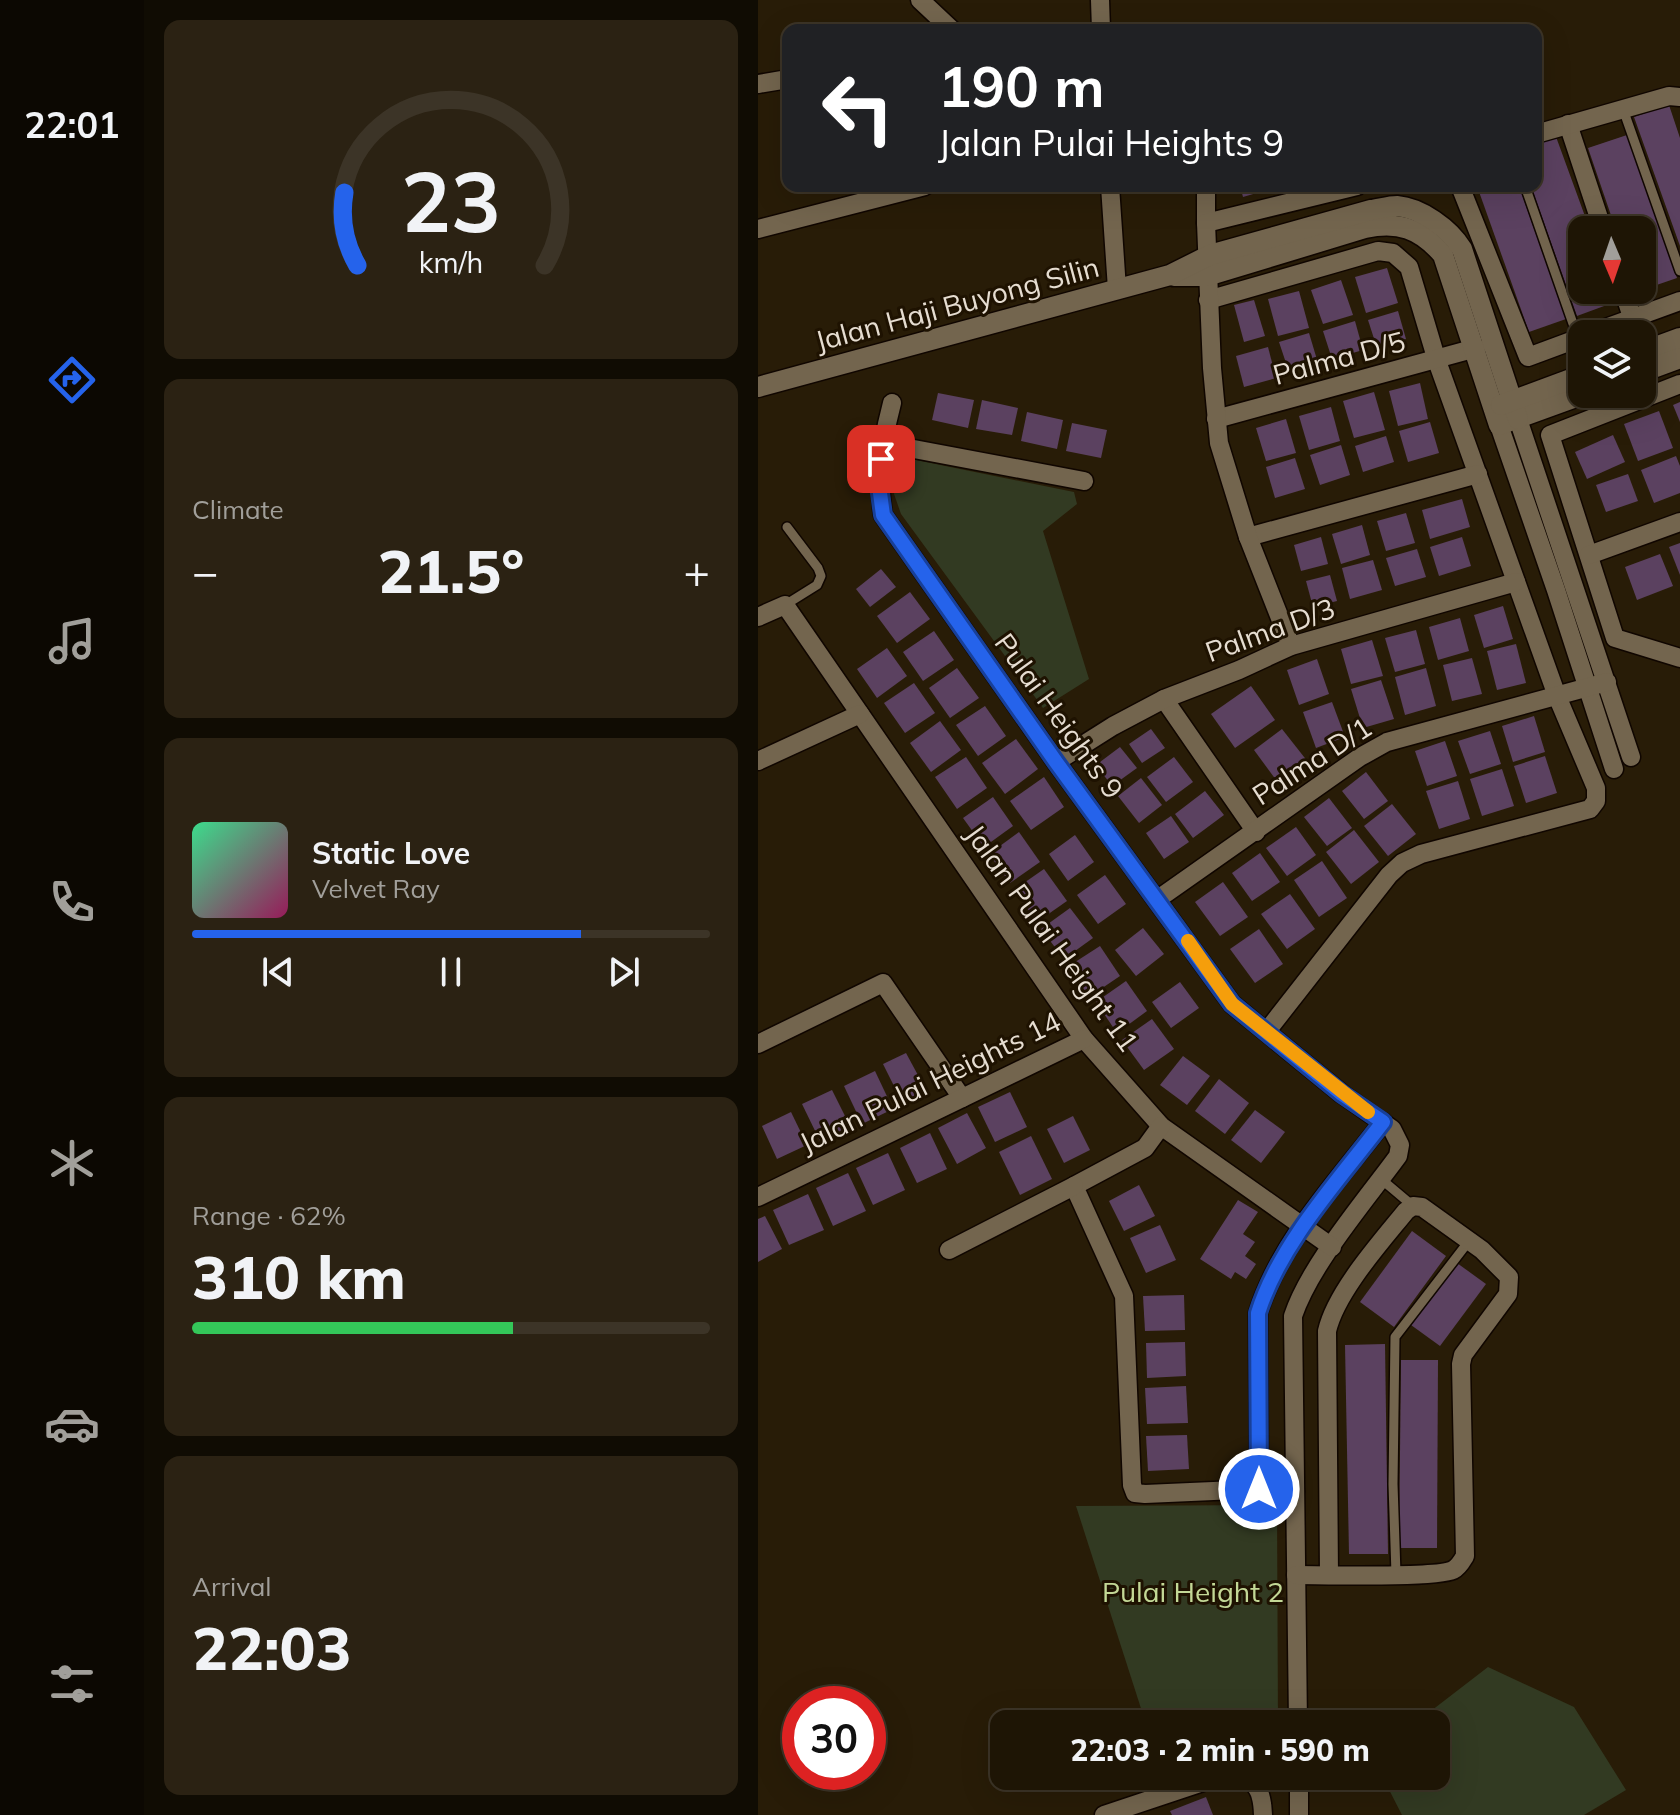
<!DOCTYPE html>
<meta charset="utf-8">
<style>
body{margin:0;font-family:Mulish,sans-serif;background:#2b2213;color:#f1f3f6;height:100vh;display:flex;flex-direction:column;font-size:30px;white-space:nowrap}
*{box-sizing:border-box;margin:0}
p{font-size:26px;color:#a19f9a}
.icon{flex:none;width:44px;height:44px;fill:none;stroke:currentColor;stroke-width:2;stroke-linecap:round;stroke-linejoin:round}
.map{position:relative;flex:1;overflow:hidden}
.panel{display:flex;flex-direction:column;gap:20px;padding:20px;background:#100c03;width:614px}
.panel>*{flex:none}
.guide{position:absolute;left:24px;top:24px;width:760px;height:168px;border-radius:16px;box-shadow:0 8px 32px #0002,0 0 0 2px #3c3427;background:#202124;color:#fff;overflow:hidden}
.needle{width:52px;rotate:178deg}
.tools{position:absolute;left:810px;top:216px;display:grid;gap:16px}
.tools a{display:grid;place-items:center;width:88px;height:88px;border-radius:16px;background:#1e1505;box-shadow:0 8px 32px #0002,0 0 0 2px #3c3427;font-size:40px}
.speed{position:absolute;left:24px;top:1686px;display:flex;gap:16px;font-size:40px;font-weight:700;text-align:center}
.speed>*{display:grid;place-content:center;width:104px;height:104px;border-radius:50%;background:#1e1505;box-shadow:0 8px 32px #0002,0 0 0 2px #3c3427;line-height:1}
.speed .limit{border:12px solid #d22;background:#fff;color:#111}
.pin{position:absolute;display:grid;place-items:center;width:68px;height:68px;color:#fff;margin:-34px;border-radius:16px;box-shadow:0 4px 12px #0006}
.me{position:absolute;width:88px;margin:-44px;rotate:0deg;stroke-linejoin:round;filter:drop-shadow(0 0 6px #0008)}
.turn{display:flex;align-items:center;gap:28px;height:168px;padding:0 24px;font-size:36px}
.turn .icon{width:104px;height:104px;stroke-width:2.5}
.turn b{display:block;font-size:56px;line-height:68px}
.big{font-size:60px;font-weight:800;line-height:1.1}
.panel .widget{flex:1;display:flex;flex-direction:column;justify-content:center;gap:12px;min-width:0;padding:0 28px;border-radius:16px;background:#2b2213}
.panel .dial{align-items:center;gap:0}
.dial svg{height:208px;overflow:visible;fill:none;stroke:#3c3427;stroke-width:7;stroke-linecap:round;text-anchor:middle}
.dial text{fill:#f1f3f6;stroke:none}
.song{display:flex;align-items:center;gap:24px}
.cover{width:96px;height:96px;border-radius:12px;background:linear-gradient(135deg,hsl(150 70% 55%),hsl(330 70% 35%))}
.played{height:8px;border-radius:4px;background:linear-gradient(90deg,#2563eb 75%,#3c3427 75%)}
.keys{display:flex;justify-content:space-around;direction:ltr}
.heat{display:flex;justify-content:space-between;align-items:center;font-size:44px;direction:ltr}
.charge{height:12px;border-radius:6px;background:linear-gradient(90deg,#34c759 62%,#3c3427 0)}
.trip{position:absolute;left:232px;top:1710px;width:460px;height:80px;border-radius:16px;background:#1e1505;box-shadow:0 8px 32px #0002,0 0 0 2px #3c3427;font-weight:800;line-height:80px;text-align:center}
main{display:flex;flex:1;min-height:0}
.menu{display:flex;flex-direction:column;width:144px;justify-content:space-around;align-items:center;background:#0c0802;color:#a19f9a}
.menu .icon{width:56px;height:56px}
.menu .current{color:#2563eb}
.menu b{font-size:36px;color:#f1f3f6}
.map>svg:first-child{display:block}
.green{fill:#323a22}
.building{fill:#5b4160}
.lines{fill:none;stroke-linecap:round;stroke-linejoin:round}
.lane-casing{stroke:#100600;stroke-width:12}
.street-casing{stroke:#100600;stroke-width:21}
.secondary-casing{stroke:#100600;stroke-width:23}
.lane{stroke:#73654e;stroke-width:9}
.street{stroke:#73654e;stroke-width:18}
.secondary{stroke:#73654e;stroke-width:20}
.route-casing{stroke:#184099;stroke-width:20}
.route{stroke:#2563eb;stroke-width:14}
.slow{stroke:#f59e0b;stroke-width:14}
.labels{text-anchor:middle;stroke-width:6;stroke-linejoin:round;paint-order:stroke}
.street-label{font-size:28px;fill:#e6ddd1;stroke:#1e1201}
.park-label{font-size:28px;fill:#c3d896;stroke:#1e1201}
</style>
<main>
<nav class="menu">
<b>22:01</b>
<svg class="icon current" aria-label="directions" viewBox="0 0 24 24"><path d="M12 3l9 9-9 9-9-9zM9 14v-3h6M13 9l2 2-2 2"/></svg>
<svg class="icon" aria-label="music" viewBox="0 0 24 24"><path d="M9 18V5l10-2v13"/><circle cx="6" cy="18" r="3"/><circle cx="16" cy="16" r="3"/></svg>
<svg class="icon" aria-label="phone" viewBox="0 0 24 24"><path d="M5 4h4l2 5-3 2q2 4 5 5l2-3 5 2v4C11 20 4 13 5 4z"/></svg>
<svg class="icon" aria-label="climate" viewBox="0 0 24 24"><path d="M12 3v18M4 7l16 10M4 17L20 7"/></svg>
<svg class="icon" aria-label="car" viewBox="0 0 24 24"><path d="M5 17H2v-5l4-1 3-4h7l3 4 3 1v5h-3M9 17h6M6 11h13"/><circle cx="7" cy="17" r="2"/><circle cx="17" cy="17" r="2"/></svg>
<svg class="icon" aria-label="filters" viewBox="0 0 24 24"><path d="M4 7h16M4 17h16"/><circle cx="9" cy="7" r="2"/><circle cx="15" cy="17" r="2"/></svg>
</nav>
<section class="panel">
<div class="widget dial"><svg viewBox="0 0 100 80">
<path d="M14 69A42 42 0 1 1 86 69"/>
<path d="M14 69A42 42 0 0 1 9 41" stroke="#2563eb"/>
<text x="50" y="56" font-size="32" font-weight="700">23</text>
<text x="50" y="72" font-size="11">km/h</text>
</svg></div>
<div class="widget"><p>Climate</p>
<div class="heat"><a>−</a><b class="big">21.5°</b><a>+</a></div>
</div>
<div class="widget">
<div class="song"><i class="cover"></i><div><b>Static Love</b><p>Velvet Ray</p></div></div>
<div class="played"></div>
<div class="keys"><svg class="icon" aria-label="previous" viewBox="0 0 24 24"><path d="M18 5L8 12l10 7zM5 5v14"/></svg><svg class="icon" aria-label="pause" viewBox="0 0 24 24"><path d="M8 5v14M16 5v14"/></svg><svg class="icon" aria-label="next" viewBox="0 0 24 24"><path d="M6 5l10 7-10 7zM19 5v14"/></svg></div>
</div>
<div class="widget"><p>Range · 62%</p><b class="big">310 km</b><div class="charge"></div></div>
<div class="widget"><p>Arrival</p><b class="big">22:03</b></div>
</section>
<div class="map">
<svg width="922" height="1815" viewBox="0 0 922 1815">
<rect width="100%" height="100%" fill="#281c07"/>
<g class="green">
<path d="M153 459 316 492 319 504 285 531 331 679 285 708 143 514 136 494 140 466Z"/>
<path d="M519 1505 520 1724H388L318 1506Z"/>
<path d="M730 1667 816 1707 868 1790 826 1815H644L624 1776H678V1724H656Z"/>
</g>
<g class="building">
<path d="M911 105 922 138V246L876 117Z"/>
<path d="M797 134 832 230H824V290H853L857 302 819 316 773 186H778V141Z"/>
<path d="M869 135 919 278 884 290V230H858L830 148Z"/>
<path d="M482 186H519V187L485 197Z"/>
<path d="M719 186H761L808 319 771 332Z"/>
<path d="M629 268 640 303 608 313 597 277Z"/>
<path d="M583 280 595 315 565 324 553 290Z"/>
<path d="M541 291 551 328 520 336 510 299Z"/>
<path d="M496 300 507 336 486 342 476 305Z"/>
<path d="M640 311 648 339 619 348 610 320Z"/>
<path d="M597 321 605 350 574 359 565 331Z"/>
<path d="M551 333 560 363 531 372 521 342Z"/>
<path d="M510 347 518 378 486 387 478 356Z"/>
<path d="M662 383 670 419 640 426 631 391Z"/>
<path d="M616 392 627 430 596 438 585 401Z"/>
<path d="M180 393 216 400 210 428 174 420Z"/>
<path d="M224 400 260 408 254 435 218 429Z"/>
<path d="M922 402V422L915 405Z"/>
<path d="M573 407 582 441 551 450 541 416Z"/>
<path d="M901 411 915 448 880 461 866 424Z"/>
<path d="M269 412 305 420 299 449 263 441Z"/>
<path d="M528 419 538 453 508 461 498 428Z"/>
<path d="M672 422 681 453 650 462 641 431Z"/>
<path d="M314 423 349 430 343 458 308 451Z"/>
<path d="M855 435 867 462 829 479 817 452Z"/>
<path d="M628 436 636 462 605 472 597 446Z"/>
<path d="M583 445 592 475 562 485 552 455Z"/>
<path d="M918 456 922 466V493L896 503 883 470Z"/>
<path d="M537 458 547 489 517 498 508 467Z"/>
<path d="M870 474 880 501 848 512 838 485Z"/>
<path d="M704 499 712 527 672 539 664 510Z"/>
<path d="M648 513 657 543 628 551 619 521Z"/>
<path d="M604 525 612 555 583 564 574 534Z"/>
<path d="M563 537 570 564 543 571 536 545Z"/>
<path d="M704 537 713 566 681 576 672 547Z"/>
<path d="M922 543V575L911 547Z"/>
<path d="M659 549 668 577 637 586 628 558Z"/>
<path d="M902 554 915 586 879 600 867 567Z"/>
<path d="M615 560 624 590 592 599 584 568Z"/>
<path d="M123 569 138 587 112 607 98 589Z"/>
<path d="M572 575 579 601 555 607 548 581Z"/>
<path d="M152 592 172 619 139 643 119 616Z"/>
<path d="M745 606 755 639 726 648 716 615Z"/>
<path d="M702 618 711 651 680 660 671 627Z"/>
<path d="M658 630 667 664 637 672 627 638Z"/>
<path d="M176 631 196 660 165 681 145 652Z"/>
<path d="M614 640 625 676 593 684 583 649Z"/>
<path d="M758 644 768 683 739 690 729 651Z"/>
<path d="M129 648 149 676 119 698 99 669Z"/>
<path d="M714 658 724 694 694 701 685 665Z"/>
<path d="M559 659 571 694 541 705 529 670Z"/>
<path d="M199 668 221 698 192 718 171 688Z"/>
<path d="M668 668 678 706 647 715 637 677Z"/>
<path d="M623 680 636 719 605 728 593 689Z"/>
<path d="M156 683 177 713 147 733 126 703Z"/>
<path d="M493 686 517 720 477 748 453 714Z"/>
<path d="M574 702 587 737 558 748 545 712Z"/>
<path d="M227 706 248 736 220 756 198 725Z"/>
<path d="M776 716 787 752 755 762 744 726Z"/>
<path d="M182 721 203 750 173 772 152 743Z"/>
<path d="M393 729 407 748 384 763 371 744Z"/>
<path d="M524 729 550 762 521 784 496 750Z"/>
<path d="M732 731 743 764 712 774 700 741Z"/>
<path d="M258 739 280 769 247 794 224 763Z"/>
<path d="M687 741 699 776 669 786 657 751Z"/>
<path d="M362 747 379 768 354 786 338 765Z"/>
<path d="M787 756 799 793 768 803 756 766Z"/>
<path d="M208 757 229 788 199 809 177 777Z"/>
<path d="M416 757 435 782 408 802 389 777Z"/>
<path d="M744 769 756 806 724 816 712 779Z"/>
<path d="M608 772 630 801 606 819 584 791Z"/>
<path d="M286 777 306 807 273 830 252 801Z"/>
<path d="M383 778 404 805 381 823 360 796Z"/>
<path d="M700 781 712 819 681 829 668 791Z"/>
<path d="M447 791 466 815 435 838 417 814Z"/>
<path d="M235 797 255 826 226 847 205 818Z"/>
<path d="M571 798 594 828 569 846 546 817Z"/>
<path d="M634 804 658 834 630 856 606 826Z"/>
<path d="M413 816 431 842 406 859 388 833Z"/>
<path d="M538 827 558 855 529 876 508 848Z"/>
<path d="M596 830 621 862 593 884 568 852Z"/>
<path d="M261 832 282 862 252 883 231 854Z"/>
<path d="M317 835 336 862 310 881 291 854Z"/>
<path d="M502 853 522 882 494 901 474 873Z"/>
<path d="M564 861 589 898 561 917 536 880Z"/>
<path d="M286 869 309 901 279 922 256 890Z"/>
<path d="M347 875 368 904 340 924 319 895Z"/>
<path d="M465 882 490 917 462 936 437 902Z"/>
<path d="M532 894 557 929 529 949 503 914Z"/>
<path d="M312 908 335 938 306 959 283 929Z"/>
<path d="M385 928 406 954 378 976 357 950Z"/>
<path d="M501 929 525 964 497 983 472 949Z"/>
<path d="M342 946 362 976 331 997 311 966Z"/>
<path d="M368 981 389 1011 359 1033 338 1002Z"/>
<path d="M422 982 441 1008 413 1028 394 1002Z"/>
<path d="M394 1019 416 1049 386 1070 364 1040Z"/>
<path d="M148 1053 168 1090 144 1102 125 1064Z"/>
<path d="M425 1056 452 1076 429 1105 402 1085Z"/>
<path d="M117 1071 135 1109 104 1124 86 1086Z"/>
<path d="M461 1079 491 1103 467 1134 437 1111Z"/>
<path d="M74 1090 92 1126 62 1141 44 1104Z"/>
<path d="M252 1092 269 1127 237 1142 220 1107Z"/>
<path d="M497 1110 527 1132 503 1163 473 1140Z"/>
<path d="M33 1112 49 1145 19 1159 4 1126Z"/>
<path d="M209 1113 228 1148 199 1164 180 1128Z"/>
<path d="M315 1116 332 1150 306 1163 289 1129Z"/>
<path d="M172 1133 189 1169 159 1183 142 1148Z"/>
<path d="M273 1136 294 1179 262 1195 241 1152Z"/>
<path d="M130 1153 147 1190 115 1205 98 1168Z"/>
<path d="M90 1173 108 1211 75 1226 58 1188Z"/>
<path d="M381 1185 397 1216 366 1231 351 1201Z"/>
<path d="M50 1194 66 1230 31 1245 15 1210Z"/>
<path d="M480 1200 500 1212 485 1234 497 1242 487 1256 498 1264 488 1279 477 1272 473 1279 442 1259Z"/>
<path d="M7 1216 24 1249 0 1262V1219Z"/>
<path d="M402 1225 418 1260 388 1273 372 1238Z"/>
<path d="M654 1231 688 1256 636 1327 602 1302Z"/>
<path d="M699 1263 728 1284 682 1346 653 1325Z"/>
<path d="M426 1295 427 1330 387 1331 385 1296Z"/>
<path d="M427 1342 428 1376 389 1378 388 1343Z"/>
<path d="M627 1344 630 1554H591L587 1345Z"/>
<path d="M643 1360H680L679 1548H641Z"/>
<path d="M428 1386 430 1423 389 1424 387 1388Z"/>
<path d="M429 1435 431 1469 390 1471 388 1436Z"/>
<path d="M448 1797 455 1815H414L412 1811Z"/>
</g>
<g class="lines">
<g class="lane-casing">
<g id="lane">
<path d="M865 109 922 271"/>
<path d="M767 186 820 338"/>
<path d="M27 605 59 585 63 576 60 568 29 527"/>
<path d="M623 1179 655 1206"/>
<path d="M638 1574 635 1484 637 1337 711 1241"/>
</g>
</g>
<g class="street-casing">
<g id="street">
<path d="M162 0 194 30"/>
<path d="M342 0 343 30"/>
<path d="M0 84 30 79"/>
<path d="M810 124 845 230"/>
<path d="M778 134 911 96 922 97"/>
<path d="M352 186 359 289"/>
<path d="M702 186 770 357 824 337"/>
<path d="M448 223V186"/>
<path d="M0 229 167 186"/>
<path d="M865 290 874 317"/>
<path d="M450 300 620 251 635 253 651 267 679 361 799 696 838 788V801L832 809 663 854 644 863 631 875 509 1031"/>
<path d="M831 334 922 301"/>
<path d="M922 384 792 435 857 638 922 658"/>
<path d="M134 403C124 440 119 477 125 515L298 762 474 1004 584 1094 634 1129 642 1145 640 1156C607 1201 552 1265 535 1316L540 1724"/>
<path d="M458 419 718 348"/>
<path d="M760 419 873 757"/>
<path d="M741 425 798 590 856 769"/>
<path d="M124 443 326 481"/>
<path d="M490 537 720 474"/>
<path d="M831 555 922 522"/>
<path d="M0 617 27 605 326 1039 403 1126 574 1247"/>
<path d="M533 646 490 537 461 443 454 368 448 223 599 186"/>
<path d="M406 699 498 832"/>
<path d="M0 761 102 714"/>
<path d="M298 762 355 726 406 699 481 670 533 646 758 582"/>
<path d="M400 899 602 757 629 742 849 682"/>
<path d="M0 1044 125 983 204 1098"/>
<path d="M403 1126 387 1148 316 1186 366 1296 374 1485 377 1493 387 1494 501 1489 537 1491"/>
<path d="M0 1197 326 1039"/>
<path d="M191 1250 316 1186"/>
<path d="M501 1489 500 1313C522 1241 580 1181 625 1122"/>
<path d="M538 1575C564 1575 679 1578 695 1570 701 1567 704 1561 707 1556L703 1364 705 1355 750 1294 751 1277 724 1250 664 1207 655 1206 648 1211C622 1243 578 1292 569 1331L571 1575"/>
<path d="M541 1776V1815"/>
<path d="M346 1815 460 1777C492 1776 504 1780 505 1815"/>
</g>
</g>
<g class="secondary-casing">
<g id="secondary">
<path d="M416 276H449L607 228C640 221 662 228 685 255L741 425 826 394"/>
<path d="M884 352 922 338"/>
<path d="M884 372 922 358"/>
<path d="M0 387 412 275 452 255 613 210C621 209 631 206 639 206 663 208 692 229 704 249L760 419"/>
<path d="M743 405 824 375"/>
</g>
</g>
<use href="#lane" class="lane"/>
<use href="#street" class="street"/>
<use href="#secondary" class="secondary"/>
</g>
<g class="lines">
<g class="route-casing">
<path id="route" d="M123 459 122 493 125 515 298 762 474 1004 584 1094 625 1122C581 1180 522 1243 500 1313L501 1489"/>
</g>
<use href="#route" class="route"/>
<path class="slow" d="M430 941 474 1004 610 1112"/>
</g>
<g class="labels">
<g class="street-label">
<text transform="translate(199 304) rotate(-15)" y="10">Jalan Haji Buyong Silin</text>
<text transform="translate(581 358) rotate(-15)" y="10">Palma D/5</text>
<text transform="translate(512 630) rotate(-20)" y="10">Palma D/3</text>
<text transform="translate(301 716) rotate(54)" y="10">Pulai Heights 9</text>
<text transform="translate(554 761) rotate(-33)" y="10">Palma D/1</text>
<text transform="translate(294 938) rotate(54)" y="10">Jalan Pulai Height 11</text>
<text transform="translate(172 1082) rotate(-26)" y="10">Jalan Pulai Heights 14</text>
</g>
<g class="park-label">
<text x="435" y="1602">Pulai Height 2</text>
</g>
</g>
</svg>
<div class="tools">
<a><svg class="needle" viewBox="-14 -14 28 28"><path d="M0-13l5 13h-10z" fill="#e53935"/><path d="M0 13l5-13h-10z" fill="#a19f9a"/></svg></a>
<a><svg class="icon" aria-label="layers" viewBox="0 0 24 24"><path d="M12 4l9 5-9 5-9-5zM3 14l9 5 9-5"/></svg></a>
</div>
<div class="speed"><div class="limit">30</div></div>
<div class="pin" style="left:123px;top:459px;background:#d93025"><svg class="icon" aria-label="arrive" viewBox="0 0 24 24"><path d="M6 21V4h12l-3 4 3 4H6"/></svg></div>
<svg class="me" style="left:501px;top:1489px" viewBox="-20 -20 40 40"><circle r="17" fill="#2563eb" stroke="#fff" stroke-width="3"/><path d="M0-11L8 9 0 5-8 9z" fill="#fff"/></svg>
<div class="trip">22:03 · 2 min · 590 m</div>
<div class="guide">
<div class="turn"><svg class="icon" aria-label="left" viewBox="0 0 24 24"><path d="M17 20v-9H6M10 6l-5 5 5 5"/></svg><div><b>190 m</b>Jalan Pulai Heights 9</div></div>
</div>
</div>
</main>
